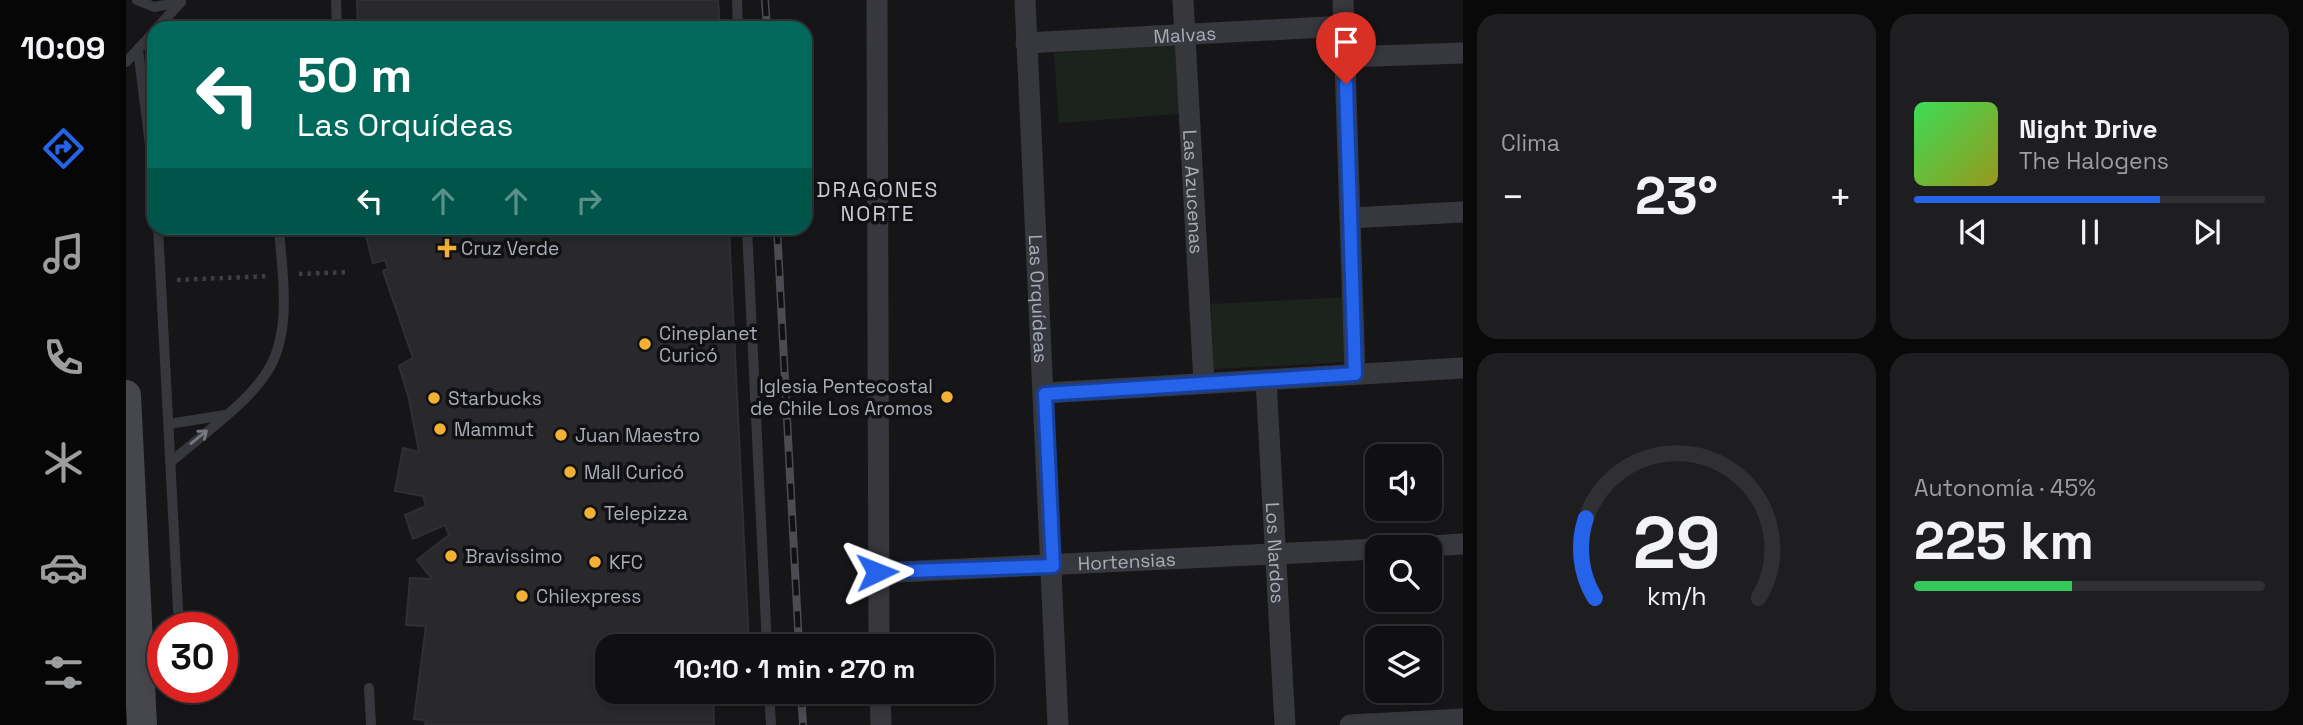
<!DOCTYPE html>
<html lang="es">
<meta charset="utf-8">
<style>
body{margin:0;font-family:"Space Grotesk",sans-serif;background:#1e1e20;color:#f1f3f6;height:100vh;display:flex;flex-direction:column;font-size:26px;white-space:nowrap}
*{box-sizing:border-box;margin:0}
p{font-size:23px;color:#9c9d9f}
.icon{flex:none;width:38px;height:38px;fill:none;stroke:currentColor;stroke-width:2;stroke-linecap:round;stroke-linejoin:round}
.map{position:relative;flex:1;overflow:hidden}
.sheet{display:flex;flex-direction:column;gap:14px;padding:14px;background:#09090a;width:840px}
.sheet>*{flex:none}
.banner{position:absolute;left:21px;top:21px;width:665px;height:214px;border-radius:21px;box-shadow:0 4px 10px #0003,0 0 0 2px #303032;background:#00695c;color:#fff;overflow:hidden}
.tools{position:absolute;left:1239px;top:444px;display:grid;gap:14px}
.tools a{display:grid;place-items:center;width:77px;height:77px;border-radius:14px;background:#101012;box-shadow:0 4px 10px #0003,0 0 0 2px #303032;font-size:35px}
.speed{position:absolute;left:21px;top:612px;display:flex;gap:14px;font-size:35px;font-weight:700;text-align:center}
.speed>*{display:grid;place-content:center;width:91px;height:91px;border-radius:50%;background:#101012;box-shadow:0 4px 10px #0003,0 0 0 2px #303032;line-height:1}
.speed .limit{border:10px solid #d22;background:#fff;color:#111}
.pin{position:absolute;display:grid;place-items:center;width:60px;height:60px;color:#fff;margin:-72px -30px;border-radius:50% 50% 50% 0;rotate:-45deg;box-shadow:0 0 7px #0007}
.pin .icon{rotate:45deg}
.me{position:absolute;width:77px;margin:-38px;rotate:88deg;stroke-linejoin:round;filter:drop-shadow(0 0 5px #0008)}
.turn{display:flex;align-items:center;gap:24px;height:147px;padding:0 35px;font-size:32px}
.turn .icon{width:91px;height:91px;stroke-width:2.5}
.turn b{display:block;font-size:49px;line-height:60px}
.lanes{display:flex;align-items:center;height:66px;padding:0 35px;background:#0003;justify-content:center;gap:35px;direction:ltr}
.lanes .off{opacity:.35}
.big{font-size:52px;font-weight:600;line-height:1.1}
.sheet .tile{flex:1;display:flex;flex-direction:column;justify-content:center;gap:10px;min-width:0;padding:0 24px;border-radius:21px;background:#1e1e20}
.sheet .dial{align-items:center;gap:0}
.dial svg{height:182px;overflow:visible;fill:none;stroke:#303032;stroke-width:7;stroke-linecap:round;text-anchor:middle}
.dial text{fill:#f1f3f6;stroke:none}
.song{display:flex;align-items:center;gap:21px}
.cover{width:84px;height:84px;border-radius:10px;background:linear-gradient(135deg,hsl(130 70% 55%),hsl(60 70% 35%))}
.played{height:7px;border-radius:4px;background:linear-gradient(90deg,#2563eb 70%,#303032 70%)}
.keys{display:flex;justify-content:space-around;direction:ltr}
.heat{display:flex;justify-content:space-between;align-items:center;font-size:38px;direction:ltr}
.charge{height:10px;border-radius:5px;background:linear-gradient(90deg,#34c759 45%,#303032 0)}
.sheet .tiles{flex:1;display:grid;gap:14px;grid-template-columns:repeat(2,1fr)}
.trip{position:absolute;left:469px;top:634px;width:399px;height:70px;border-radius:21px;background:#101012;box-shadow:0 4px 10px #0003,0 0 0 2px #303032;font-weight:600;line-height:70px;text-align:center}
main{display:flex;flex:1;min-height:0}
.tabs{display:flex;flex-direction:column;width:126px;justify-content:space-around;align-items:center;background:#060607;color:#9c9d9f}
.tabs .icon{width:49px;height:49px}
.tabs .on{color:#2563eb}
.tabs b{font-size:32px;color:#f1f3f6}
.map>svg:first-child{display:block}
.green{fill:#1c231d}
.building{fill:#29292c;stroke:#303034;stroke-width:2}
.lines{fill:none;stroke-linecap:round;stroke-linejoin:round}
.path{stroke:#3d3f44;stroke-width:4.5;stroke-dasharray:3.5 5;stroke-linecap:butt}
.lane{stroke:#37383d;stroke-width:10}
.street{stroke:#37383d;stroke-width:21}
.secondary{stroke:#45474d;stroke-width:30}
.rail-casing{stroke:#4a4c52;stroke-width:8}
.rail{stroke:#111113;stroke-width:5;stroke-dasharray:16;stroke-linecap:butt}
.oneway{stroke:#757881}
.route-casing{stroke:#184099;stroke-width:18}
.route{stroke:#2563eb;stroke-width:12}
.poi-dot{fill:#f2b134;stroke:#111113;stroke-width:2.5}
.labels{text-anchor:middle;stroke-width:7;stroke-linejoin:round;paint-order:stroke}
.street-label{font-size:19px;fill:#a8adb8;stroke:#111113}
.poi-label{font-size:19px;fill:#a8adb8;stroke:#111113;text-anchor:start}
.neighbourhood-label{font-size:21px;letter-spacing:2px;fill:#c9ccd4;stroke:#111113}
</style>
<main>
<nav class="tabs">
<b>10:09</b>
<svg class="icon on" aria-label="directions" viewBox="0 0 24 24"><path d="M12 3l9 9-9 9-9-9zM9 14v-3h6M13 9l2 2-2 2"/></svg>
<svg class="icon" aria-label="music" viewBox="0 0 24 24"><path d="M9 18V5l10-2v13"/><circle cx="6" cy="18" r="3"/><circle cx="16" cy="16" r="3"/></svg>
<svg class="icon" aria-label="phone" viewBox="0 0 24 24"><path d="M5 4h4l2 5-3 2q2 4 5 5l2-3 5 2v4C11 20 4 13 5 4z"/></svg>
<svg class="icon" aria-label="climate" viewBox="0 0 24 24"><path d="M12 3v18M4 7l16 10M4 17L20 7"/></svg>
<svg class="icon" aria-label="car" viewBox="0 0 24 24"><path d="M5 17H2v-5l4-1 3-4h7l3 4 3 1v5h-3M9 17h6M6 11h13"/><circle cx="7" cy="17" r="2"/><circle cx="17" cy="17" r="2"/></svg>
<svg class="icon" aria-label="filters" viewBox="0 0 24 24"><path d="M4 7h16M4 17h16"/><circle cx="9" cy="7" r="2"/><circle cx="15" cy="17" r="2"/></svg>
</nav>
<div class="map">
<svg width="1337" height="725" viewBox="0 0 1337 725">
<rect width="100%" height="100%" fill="#161618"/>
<g class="green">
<path d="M1061 43 1066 113 933 123 928 53Z"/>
<path d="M1223 297 1226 362 1088 369 1085 304Z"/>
</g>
<g class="building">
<path d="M231 0H592L594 28H232Z"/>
<path d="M238 228H603L623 646H481V691H587L588 725H299L300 720 288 719 300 626 280 625 284 578 306 579 291 560 323 535 319 525 287 539 279 515 300 506 297 496 269 491 277 448 293 452 283 399 273 366 287 358 257 271 262 269 259 260 247 263Z"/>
</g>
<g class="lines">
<g class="path">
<path d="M173 274 223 272"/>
<path d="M51 280 143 276"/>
</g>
<g class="lane">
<path d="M11 0 28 7 55 2"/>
<path d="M210 0 211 28"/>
<path d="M611 0 612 28"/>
<path d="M31 28 55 2"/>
<path d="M12 49 28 177"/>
<path d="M0 62 28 32"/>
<path d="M32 228 53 628"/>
<path d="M621 228 641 646"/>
<path d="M43 424 99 415"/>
<path d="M46 461C76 435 125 401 144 367 166 327 156 271 153 228"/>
<path d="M56 688V698"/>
<path d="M243 688 245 725"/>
<path d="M643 691 645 725"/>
</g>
<g class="street">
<path d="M751 0 753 646"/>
<path id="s1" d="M899 0 932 725"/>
<path id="s2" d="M1057 0 1078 383"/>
<path d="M1217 0 1229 374"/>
<path id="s3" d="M900 43 1218 26"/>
<path d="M1219 57 1337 53"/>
<path d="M1224 218 1337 212"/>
<path id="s4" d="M1140 380 1159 725"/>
<path d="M919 393 1337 368"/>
<path d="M1272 548 1337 544"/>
<path id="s5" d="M751 573 1251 549"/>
<path d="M754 691 755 725"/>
<path d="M1224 725 1337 719"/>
</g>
<path class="secondary" d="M0 395 16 725"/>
<g class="rail-casing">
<g id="rail">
<path d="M639 0 641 28"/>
<path d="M651 228 673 646"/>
<path d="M675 691 677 725"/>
</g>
</g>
<use href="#rail" class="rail"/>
</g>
<defs><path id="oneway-shaft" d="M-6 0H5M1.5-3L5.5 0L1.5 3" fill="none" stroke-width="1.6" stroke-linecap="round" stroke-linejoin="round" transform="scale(1.75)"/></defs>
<use class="oneway" href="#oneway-shaft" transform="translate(73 437) rotate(-39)"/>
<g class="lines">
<g class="route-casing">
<path id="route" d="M751 572 927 566 919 394 1229 374 1220 84"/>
</g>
<use href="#route" class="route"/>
</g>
<g class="poi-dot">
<path d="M317.5 237.5h7v7h7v7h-7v7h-7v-7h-7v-7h7z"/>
<circle cx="519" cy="344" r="7"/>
<circle cx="821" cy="397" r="7"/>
<circle cx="308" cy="398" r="7"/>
<circle cx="314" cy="429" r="7"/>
<circle cx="435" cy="435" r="7"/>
<circle cx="444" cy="472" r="7"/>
<circle cx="464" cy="513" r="7"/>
<circle cx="325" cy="556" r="7"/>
<circle cx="469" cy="562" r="7"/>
<circle cx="396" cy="596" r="7"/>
</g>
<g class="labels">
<g class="street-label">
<text dy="7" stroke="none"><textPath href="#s3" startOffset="159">Malvas</textPath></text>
<text dy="7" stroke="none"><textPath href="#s2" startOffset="192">Las Azucenas</textPath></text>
<text dy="7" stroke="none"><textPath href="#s1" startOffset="299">Las Orquídeas</textPath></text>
<text dy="7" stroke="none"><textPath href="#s4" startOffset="173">Los Nardos</textPath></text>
<text dy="7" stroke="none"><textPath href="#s5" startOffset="250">Hortensias</textPath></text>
</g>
<g class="poi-label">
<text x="335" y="255">Cruz Verde</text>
<text x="533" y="340">Cineplanet<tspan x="533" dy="22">Curicó</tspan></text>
<text x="807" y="393" text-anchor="end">Iglesia Pentecostal<tspan x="807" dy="22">de Chile Los Aromos</tspan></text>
<text x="322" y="405">Starbucks</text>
<text x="328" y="436">Mammut</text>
<text x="449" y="442">Juan Maestro</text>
<text x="458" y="479">Mall Curicó</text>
<text x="478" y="520">Telepizza</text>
<text x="339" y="563">Bravissimo</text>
<text x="483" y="569">KFC</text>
<text x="410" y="603">Chilexpress</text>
</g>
<g class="neighbourhood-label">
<text x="752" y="197">DRAGONES<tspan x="752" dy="24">NORTE</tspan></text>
</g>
</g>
</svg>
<div class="tools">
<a><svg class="icon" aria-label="sound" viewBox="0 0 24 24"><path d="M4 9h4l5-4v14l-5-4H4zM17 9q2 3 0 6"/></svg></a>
<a><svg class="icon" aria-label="search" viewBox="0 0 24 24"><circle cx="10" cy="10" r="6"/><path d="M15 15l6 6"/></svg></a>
<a><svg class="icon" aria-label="layers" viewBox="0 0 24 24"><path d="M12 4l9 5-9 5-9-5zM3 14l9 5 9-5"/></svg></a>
</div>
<div class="speed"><div class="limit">30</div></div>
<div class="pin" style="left:1220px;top:84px;background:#d93025"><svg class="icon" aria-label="arrive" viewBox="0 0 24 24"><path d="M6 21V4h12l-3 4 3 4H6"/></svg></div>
<svg class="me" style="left:751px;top:572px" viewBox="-20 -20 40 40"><path d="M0-17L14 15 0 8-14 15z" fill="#2563eb" stroke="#fff" stroke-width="4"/></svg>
<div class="trip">10:10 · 1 min · 270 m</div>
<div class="banner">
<div class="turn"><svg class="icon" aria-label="left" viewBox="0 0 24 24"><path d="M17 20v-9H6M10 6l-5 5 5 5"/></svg><div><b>50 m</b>Las Orquídeas</div></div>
<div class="lanes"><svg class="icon" aria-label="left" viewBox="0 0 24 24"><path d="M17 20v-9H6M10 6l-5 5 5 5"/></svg><svg class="icon off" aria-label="ahead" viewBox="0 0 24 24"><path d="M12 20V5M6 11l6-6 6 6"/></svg><svg class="icon off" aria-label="ahead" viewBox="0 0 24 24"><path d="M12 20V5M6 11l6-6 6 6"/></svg><svg class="icon off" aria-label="right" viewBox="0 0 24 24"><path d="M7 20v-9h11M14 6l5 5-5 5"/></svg></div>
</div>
</div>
<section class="sheet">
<div class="tiles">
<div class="tile"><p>Clima</p>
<div class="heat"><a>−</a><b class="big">23°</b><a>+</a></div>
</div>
<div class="tile">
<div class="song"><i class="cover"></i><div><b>Night Drive</b><p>The Halogens</p></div></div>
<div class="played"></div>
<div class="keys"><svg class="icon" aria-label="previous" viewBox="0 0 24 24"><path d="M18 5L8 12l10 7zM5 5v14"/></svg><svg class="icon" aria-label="pause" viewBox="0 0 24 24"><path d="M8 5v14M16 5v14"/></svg><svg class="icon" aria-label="next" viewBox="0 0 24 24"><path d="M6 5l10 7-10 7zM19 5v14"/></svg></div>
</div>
<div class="tile dial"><svg viewBox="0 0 100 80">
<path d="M14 69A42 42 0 1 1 86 69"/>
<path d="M14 69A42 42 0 0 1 10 34" stroke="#2563eb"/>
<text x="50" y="56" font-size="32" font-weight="700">29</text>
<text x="50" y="72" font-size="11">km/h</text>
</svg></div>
<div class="tile"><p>Autonomía · 45%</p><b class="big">225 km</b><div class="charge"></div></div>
</div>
</section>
</main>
